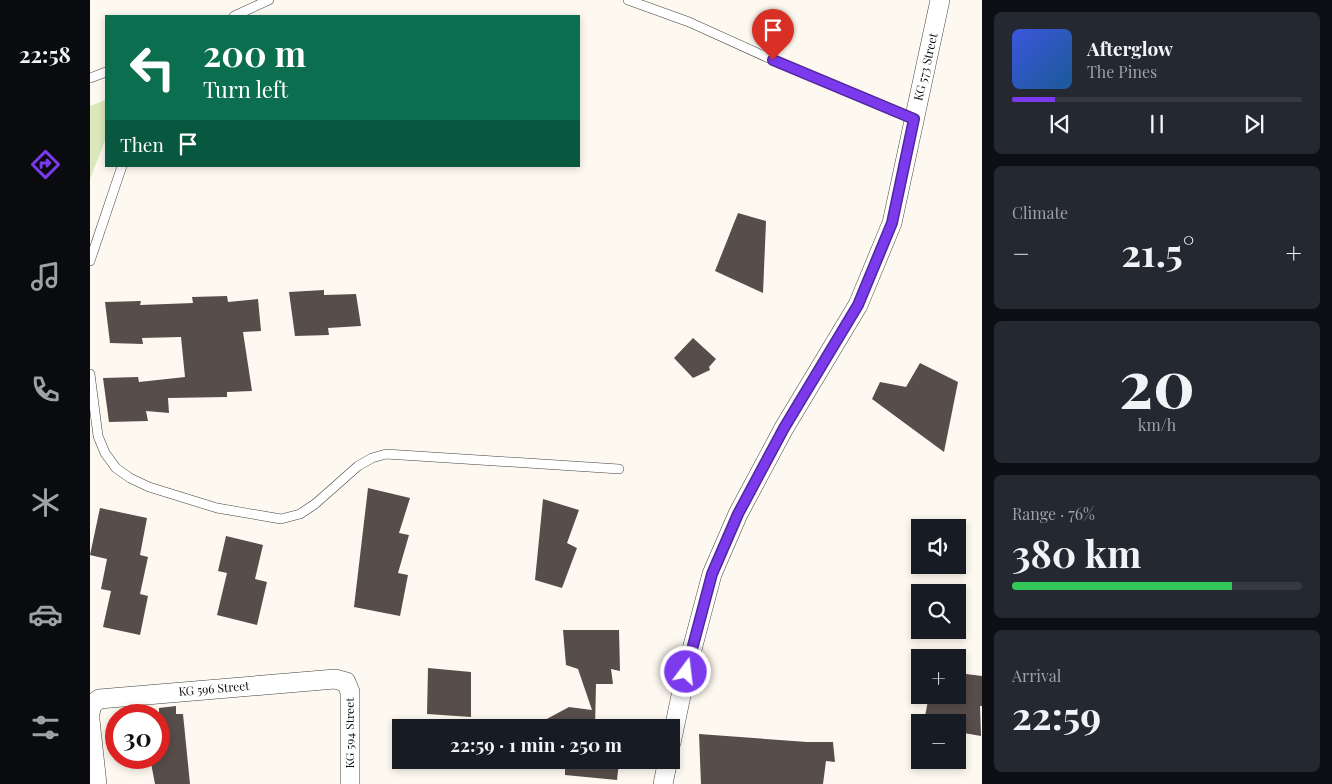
<!DOCTYPE html>
<meta charset="utf-8">
<style>
body{margin:0;font-family:"Playfair Display",serif;background:#242831;color:#f1f3f6;height:100vh;display:flex;flex-direction:column;font-size:19px;white-space:nowrap}
*{box-sizing:border-box;margin:0}
p{font-size:16px;color:#9ea1a6}
.icon{flex:none;width:28px;height:28px;fill:none;stroke:currentColor;stroke-width:2;stroke-linecap:round;stroke-linejoin:round}
.map{position:relative;flex:1;overflow:hidden}
.sheet{display:flex;flex-direction:column;gap:12px;padding:12px;background:#0d0f14;width:350px}
.sheet>*{flex:none}
.hud{position:absolute;left:15px;top:15px;width:475px;height:152px;border-radius:0px;box-shadow:0 2px 8px #0003;background:#0b6e4f;color:#fff;overflow:hidden}
.fabs{position:absolute;left:821px;top:519px;display:grid;gap:10px}
.fabs a{display:grid;place-items:center;width:55px;height:55px;border-radius:0px;background:#171b24;box-shadow:0 2px 8px #0003;font-size:25px}
.speed{position:absolute;left:15px;top:704px;display:flex;gap:10px;font-size:25px;font-weight:700;text-align:center}
.speed>*{display:grid;place-content:center;width:65px;height:65px;border-radius:50%;background:#171b24;box-shadow:0 2px 8px #0003;line-height:1}
.speed .limit{border:8px solid #d22;background:#fff;color:#111}
.pin{position:absolute;display:grid;place-items:center;width:42px;height:42px;color:#fff;margin:-51px -21px;border-radius:50% 50% 50% 0;rotate:-45deg;box-shadow:0 0 5px #0007}
.pin .icon{rotate:45deg}
.me{position:absolute;width:55px;margin:-28px;rotate:15deg;stroke-linejoin:round;filter:drop-shadow(0 0 4px #0008)}
.turn{display:flex;align-items:center;gap:18px;height:105px;padding:0 15px;font-size:22px}
.turn .icon{width:65px;height:65px;stroke-width:2.5}
.turn b{display:block;font-size:35px;line-height:42px}
.then{display:flex;align-items:center;height:48px;padding:0 15px;background:#0003;gap:10px;font-size:19px}
.big{font-size:38px;font-weight:700;line-height:1.1}
.sheet .widget{flex:1;display:flex;flex-direction:column;justify-content:center;gap:8px;min-width:0;padding:0 18px;border-radius:8px;background:#242831}
.sheet .dial{align-items:center;gap:0}
.dial b{font-size:65px;line-height:1}
.song{display:flex;align-items:center;gap:15px}
.cover{width:60px;height:60px;border-radius:8px;background:linear-gradient(135deg,hsl(230 70% 55%),hsl(210 70% 35%))}
.played{height:5px;border-radius:2px;background:linear-gradient(90deg,#7c3aed 15%,#363941 15%)}
.keys{display:flex;justify-content:space-around;direction:ltr}
.heat{display:flex;justify-content:space-between;align-items:center;font-size:28px;direction:ltr}
.charge{height:8px;border-radius:4px;background:linear-gradient(90deg,#34c759 76%,#363941 0)}
.trip{position:absolute;left:302px;top:719px;width:288px;height:50px;border-radius:0px;background:#171b24;box-shadow:0 2px 8px #0003;font-weight:700;line-height:50px;text-align:center}
main{display:flex;flex:1;min-height:0}
.tabs{display:flex;flex-direction:column;width:90px;justify-content:space-around;align-items:center;background:#090b0e;color:#9ea1a6}
.tabs .icon{width:35px;height:35px}
.tabs .active{color:#7c3aed}
.tabs b{font-size:22px;color:#f1f3f6}
.map>svg:first-child{display:block}
.green{fill:#dae8bb}
.building{fill:#574d4b}
.lines{fill:none;stroke-linecap:round;stroke-linejoin:round}
.lane-casing{stroke:#414141;stroke-width:10}
.street-casing{stroke:#414141;stroke-width:20}
.lane{stroke:#fff;stroke-width:9}
.street{stroke:#fff;stroke-width:19}
.route-casing{stroke:#51269a;stroke-width:12}
.route{stroke:#7c3aed;stroke-width:9}
.labels{text-anchor:middle;stroke-width:5;stroke-linejoin:round;paint-order:stroke}
.street-label{font-size:12px;fill:#0e0e0e;stroke:#fff}
</style>
<main>
<nav class="tabs">
<b>22:58</b>
<svg class="icon active" aria-label="directions" viewBox="0 0 24 24"><path d="M12 3l9 9-9 9-9-9zM9 14v-3h6M13 9l2 2-2 2"/></svg>
<svg class="icon" aria-label="music" viewBox="0 0 24 24"><path d="M9 18V5l10-2v13"/><circle cx="6" cy="18" r="3"/><circle cx="16" cy="16" r="3"/></svg>
<svg class="icon" aria-label="phone" viewBox="0 0 24 24"><path d="M5 4h4l2 5-3 2q2 4 5 5l2-3 5 2v4C11 20 4 13 5 4z"/></svg>
<svg class="icon" aria-label="climate" viewBox="0 0 24 24"><path d="M12 3v18M4 7l16 10M4 17L20 7"/></svg>
<svg class="icon" aria-label="car" viewBox="0 0 24 24"><path d="M5 17H2v-5l4-1 3-4h7l3 4 3 1v5h-3M9 17h6M6 11h13"/><circle cx="7" cy="17" r="2"/><circle cx="17" cy="17" r="2"/></svg>
<svg class="icon" aria-label="filters" viewBox="0 0 24 24"><path d="M4 7h16M4 17h16"/><circle cx="9" cy="7" r="2"/><circle cx="15" cy="17" r="2"/></svg>
</nav>
<div class="map">
<svg width="892" height="784" viewBox="0 0 892 784">
<rect width="100%" height="100%" fill="#fef9f0"/>
<path class="green" d="M16 100V138L0 179V106Z"/>
<g class="building">
<path d="M648 213 676 221 673 293 625 271Z"/>
<path d="M234 290V295L266 294 271 326 238 328 239 335 205 336 199 292Z"/>
<path d="M137 296 138 302 168 299 171 331 153 332 162 391 137 392V397L78 398 79 413 56 411 58 421 19 422 13 378 48 377 49 382 95 377 91 337 52 338 53 344 20 343 15 302 51 301 50 305 103 303 102 297Z"/>
<path d="M603 338 626 359 619 367 620 370 603 378 584 358Z"/>
<path d="M830 363 868 382 854 452 782 399 790 382 816 387Z"/>
<path d="M278 488 320 498 309 533 319 535 308 573 318 575 310 616 264 607Z"/>
<path d="M453 499 489 510 477 543 487 548 472 588 445 580Z"/>
<path d="M10 508 57 518 50 555 58 557 50 594 58 596 50 635 13 627 21 591 11 589 17 559 0 555Z"/>
<path d="M136 536 173 545 165 579 177 582 167 625 127 615 137 573 128 571Z"/>
<path d="M473 630H529L530 671 521 669 523 684H506L505 728H476V724L453 721 479 707 502 710 488 669 476 665Z"/>
<path d="M338 668 381 672V717L337 714Z"/>
<path d="M868 673 892 676V706H890L891 736 868 732V722H834L839 695H868Z"/>
<path d="M86 706V714H93L100 784H65L60 758H69V708Z"/>
<path d="M609 734 717 742H743L745 762 736 761 733 784H611Z"/>
<path d="M475 760 529 762 527 780 475 775Z"/>
</g>
<g class="lines">
<g class="lane-casing">
<g id="lane">
<path d="M538 0 599 22 683 60 824 119"/>
<path d="M144 16 179 0"/>
<path d="M0 78 16 72"/>
<path d="M0 261 32 166"/>
<path d="M0 374 8 436 15 453 26 468 40 478 59 487 127 508 191 519 210 514 225 504 268 466 282 458 296 454 529 469"/>
</g>
</g>
<g class="street-casing">
<g id="street">
<path d="M0 713 2 705 9 699 245 679 256 682 260 692V784"/>
<path d="M0 720 7 784"/>
<path d="M581 743 596 672 622 574 648 514 694 428 768 305 802 223 850 0"/>
<path d="M573 784 578 760"/>
</g>
</g>
<use href="#lane" class="lane"/>
<use href="#street" class="street"/>
</g>
<g class="lines">
<g class="route-casing">
<path id="route" d="M596 672 622 574 648 514 694 428 768 305 802 223 824 119 683 60"/>
</g>
<use href="#route" class="route"/>
</g>
<g class="labels">
<g class="street-label">
<text transform="translate(836 67) rotate(-77)" y="4">KG 573 Street</text>
<text transform="translate(124 689) rotate(-5)" y="4">KG 596 Street</text>
<text transform="translate(260 733) rotate(-90)" y="4">KG 594 Street</text>
</g>
</g>
</svg>
<div class="fabs">
<a><svg class="icon" aria-label="sound" viewBox="0 0 24 24"><path d="M4 9h4l5-4v14l-5-4H4zM17 9q2 3 0 6"/></svg></a>
<a><svg class="icon" aria-label="search" viewBox="0 0 24 24"><circle cx="10" cy="10" r="6"/><path d="M15 15l6 6"/></svg></a>
<a>+</a>
<a>−</a>
</div>
<div class="speed"><div class="limit">30</div></div>
<div class="pin" style="left:683px;top:60px;background:#d93025"><svg class="icon" aria-label="arrive" viewBox="0 0 24 24"><path d="M6 21V4h12l-3 4 3 4H6"/></svg></div>
<svg class="me" style="left:596px;top:672px" viewBox="-20 -20 40 40"><circle r="17" fill="#7c3aed" stroke="#fff" stroke-width="3"/><path d="M0-11L8 9 0 5-8 9z" fill="#fff"/></svg>
<div class="trip">22:59 · 1 min · 250 m</div>
<div class="hud">
<div class="turn"><svg class="icon" aria-label="left" viewBox="0 0 24 24"><path d="M17 20v-9H6M10 6l-5 5 5 5"/></svg><div><b>200 m</b>Turn left</div></div>
<div class="then">Then<svg class="icon" aria-label="arrive" viewBox="0 0 24 24"><path d="M6 21V4h12l-3 4 3 4H6"/></svg></div>
</div>
</div>
<section class="sheet">
<div class="widget">
<div class="song"><i class="cover"></i><div><b>Afterglow</b><p>The Pines</p></div></div>
<div class="played"></div>
<div class="keys"><svg class="icon" aria-label="previous" viewBox="0 0 24 24"><path d="M18 5L8 12l10 7zM5 5v14"/></svg><svg class="icon" aria-label="pause" viewBox="0 0 24 24"><path d="M8 5v14M16 5v14"/></svg><svg class="icon" aria-label="next" viewBox="0 0 24 24"><path d="M6 5l10 7-10 7zM19 5v14"/></svg></div>
</div>
<div class="widget"><p>Climate</p>
<div class="heat"><a>−</a><b class="big">21.5°</b><a>+</a></div>
</div>
<div class="widget dial"><b>20</b><p>km/h</p></div>
<div class="widget"><p>Range · 76%</p><b class="big">380 km</b><div class="charge"></div></div>
<div class="widget"><p>Arrival</p><b class="big">22:59</b></div>
</section>
</main>
